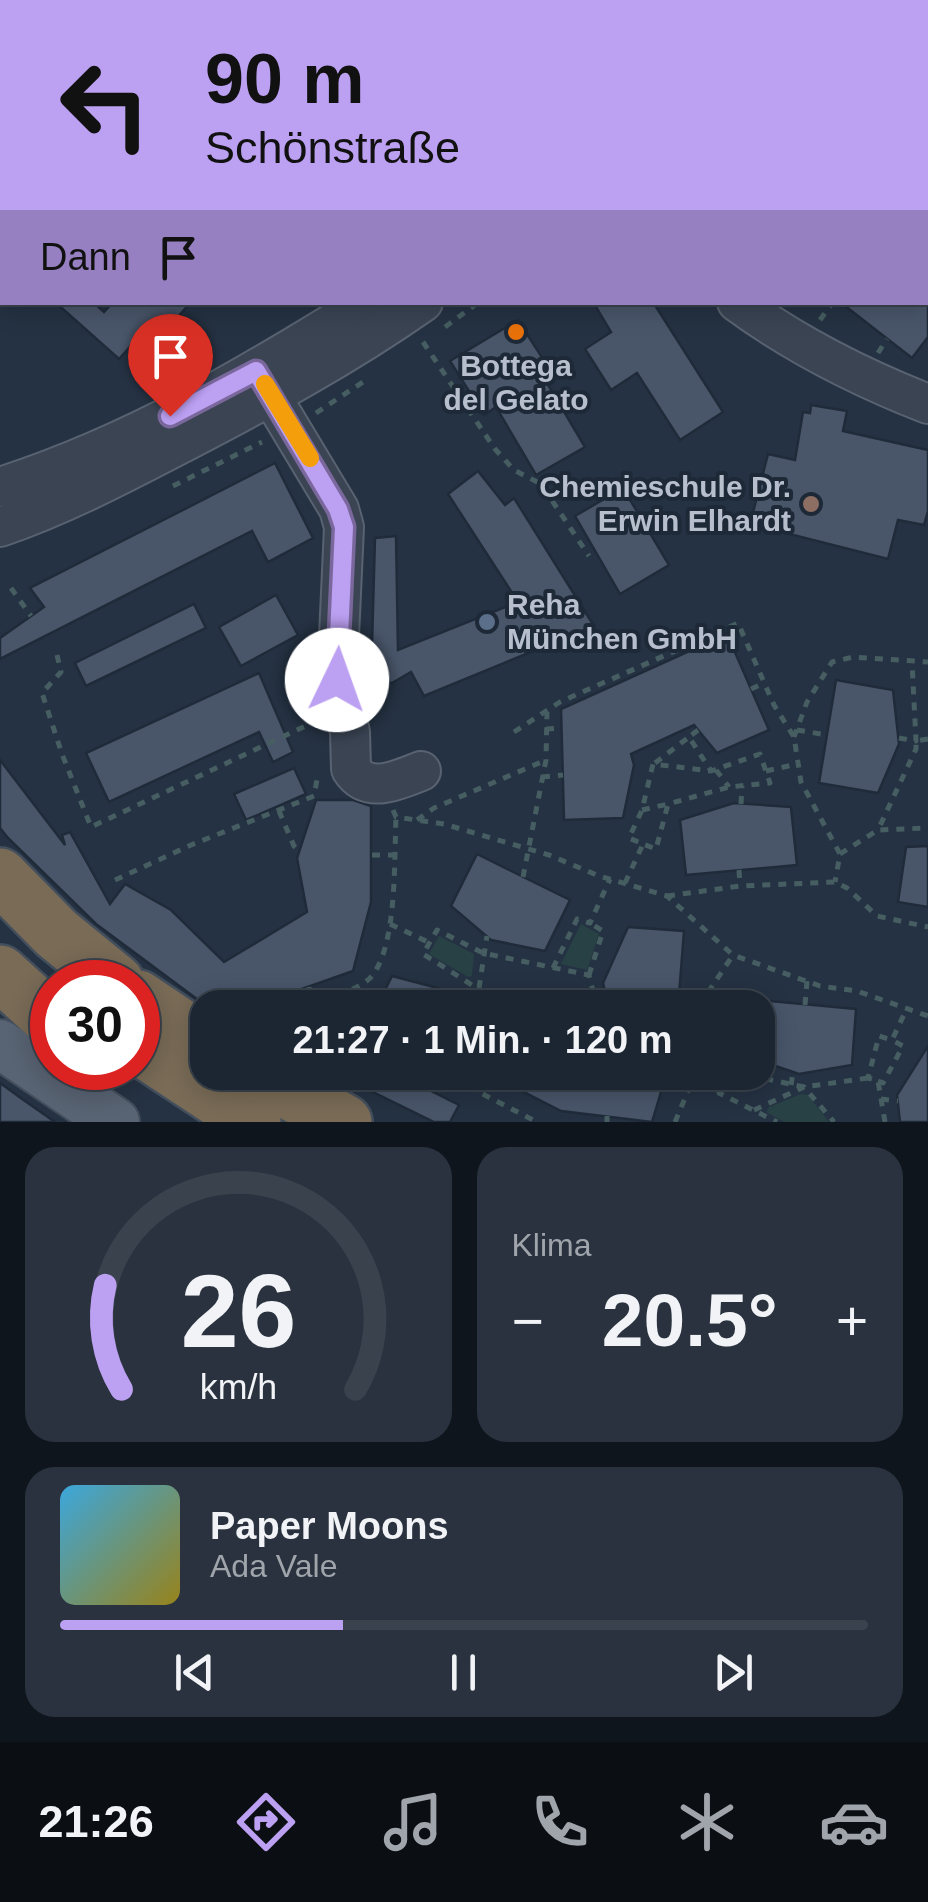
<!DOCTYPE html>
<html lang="de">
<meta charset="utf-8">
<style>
body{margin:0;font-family:Helvetica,sans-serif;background:#29323e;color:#f1f3f6;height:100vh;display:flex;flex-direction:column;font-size:38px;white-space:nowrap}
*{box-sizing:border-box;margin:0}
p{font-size:32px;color:#a0a5ac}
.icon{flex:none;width:55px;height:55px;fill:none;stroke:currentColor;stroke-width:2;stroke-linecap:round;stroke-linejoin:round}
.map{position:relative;height:1122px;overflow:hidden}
.sheet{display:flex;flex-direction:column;gap:25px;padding:25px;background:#0f151c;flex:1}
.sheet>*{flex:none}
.guide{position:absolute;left:0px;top:0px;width:930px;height:305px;box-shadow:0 5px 25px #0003,0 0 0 2px #3a434d;background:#bca0f2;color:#111;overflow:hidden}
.speed{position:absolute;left:30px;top:960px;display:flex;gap:20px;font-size:50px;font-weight:700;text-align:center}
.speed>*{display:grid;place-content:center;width:130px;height:130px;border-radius:50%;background:#1c2632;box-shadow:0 5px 25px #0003,0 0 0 2px #3a434d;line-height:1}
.speed .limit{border:15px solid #d22;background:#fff;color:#111}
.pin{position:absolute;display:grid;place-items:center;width:85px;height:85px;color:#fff;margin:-102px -42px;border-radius:50% 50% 50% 0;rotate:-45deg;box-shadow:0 0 10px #0007}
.pin .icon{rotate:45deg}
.me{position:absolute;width:110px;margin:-55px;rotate:3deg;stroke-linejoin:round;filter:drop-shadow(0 0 8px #0008)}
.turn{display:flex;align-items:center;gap:35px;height:210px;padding:0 40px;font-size:45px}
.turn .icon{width:130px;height:130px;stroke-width:2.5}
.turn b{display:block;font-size:70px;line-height:85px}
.then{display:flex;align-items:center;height:95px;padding:0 40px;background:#0003;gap:20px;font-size:38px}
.big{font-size:75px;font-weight:800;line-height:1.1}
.sheet .card{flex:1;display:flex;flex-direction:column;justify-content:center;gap:15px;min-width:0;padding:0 35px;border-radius:30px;background:#29323e}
.sheet .dial{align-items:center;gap:0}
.dial svg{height:260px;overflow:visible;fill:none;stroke:#3a434d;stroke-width:7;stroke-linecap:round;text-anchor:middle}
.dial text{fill:#f1f3f6;stroke:none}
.song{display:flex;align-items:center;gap:30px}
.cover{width:120px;height:120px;border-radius:15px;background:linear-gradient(135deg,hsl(200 70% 55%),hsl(50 70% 35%))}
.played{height:10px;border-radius:5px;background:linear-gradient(90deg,#bca0f2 35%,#3a434d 35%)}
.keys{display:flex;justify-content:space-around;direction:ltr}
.heat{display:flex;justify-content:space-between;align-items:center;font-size:55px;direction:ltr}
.sheet .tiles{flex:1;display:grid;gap:25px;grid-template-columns:1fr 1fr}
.card:last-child{grid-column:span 2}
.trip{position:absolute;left:190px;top:990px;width:585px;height:100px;border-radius:30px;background:#1c2632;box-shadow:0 5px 25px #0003,0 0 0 2px #3a434d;font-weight:800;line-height:100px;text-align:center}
.tab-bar{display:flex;height:160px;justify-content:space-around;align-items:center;background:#0b0f14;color:#a0a5ac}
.tab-bar .icon{width:70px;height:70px}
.tab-bar .active{color:#bca0f2}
.tab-bar b{font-size:45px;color:#f1f3f6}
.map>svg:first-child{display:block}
.green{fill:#274144}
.building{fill:#49566a;stroke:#202b3a;stroke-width:2.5}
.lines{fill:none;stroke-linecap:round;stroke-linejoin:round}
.minor-casing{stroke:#586270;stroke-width:42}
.major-casing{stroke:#434d5c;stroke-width:52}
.highway-casing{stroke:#444f5d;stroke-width:60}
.path{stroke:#465e61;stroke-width:5;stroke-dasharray:8 8;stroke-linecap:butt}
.minor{stroke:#3a4453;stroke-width:38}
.major{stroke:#586373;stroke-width:48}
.highway{stroke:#796b56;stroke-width:55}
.route-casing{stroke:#7a689d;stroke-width:25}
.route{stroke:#bca0f2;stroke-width:18}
.slow{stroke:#f59e0b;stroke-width:18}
.food-dot{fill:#e8710a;stroke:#1e2938;stroke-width:4}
.education-dot{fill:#8d6e63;stroke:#1e2938;stroke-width:4}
.service-dot{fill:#5c6f8a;stroke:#1e2938;stroke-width:4}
.labels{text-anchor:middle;stroke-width:8;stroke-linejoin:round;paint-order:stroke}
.poi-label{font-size:30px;font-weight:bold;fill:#b7bfcd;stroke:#1e2938}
</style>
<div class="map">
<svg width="928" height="1122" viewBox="0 0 928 1122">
<rect width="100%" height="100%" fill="#253243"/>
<g class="green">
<path d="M581 924 599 934 587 970 561 964Z"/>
<path d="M439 936 474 954 472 976 468 977 429 954Z"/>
<path d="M801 1094 808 1095 829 1122H784L766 1112 769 1107Z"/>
</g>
<g class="building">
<path d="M55 302H93L104 312 113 302H191L148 351 136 340 119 359Z"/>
<path d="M593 302H653L723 412 680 440 637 373 611 390 585 349 611 332Z"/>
<path d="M840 302H928V337L912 358Z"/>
<path d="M518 320 552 373 544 378 585 447 536 475 496 407 484 415 450 361Z"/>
<path d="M811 405 847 411 843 431 928 450V511L924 525 898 520 888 559 750 524 768 454 795 460 803 412 810 413Z"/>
<path d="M275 463 313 538 268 562 252 531 0 659V638L44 607 30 588Z"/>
<path d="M478 471 505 505 514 498 594 626 424 696 411 672 392 683 371 680 375 538 396 536 398 650 518 602 448 494Z"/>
<path d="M623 488 669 565 620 594 575 516Z"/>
<path d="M276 595 298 635 241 666 219 627Z"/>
<path d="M194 604 206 628 86 686 75 663Z"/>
<path d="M727 634 769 730 717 753 694 725 631 754 634 765 623 818 564 820 561 709Z"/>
<path d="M259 673 293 752 273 762 259 732 109 802 86 753Z"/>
<path d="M836 680 893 690 899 744 878 793 819 783Z"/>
<path d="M0 760 65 845 62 835 70 832 110 904 125 884 171 910 224 962 307 912 297 858 316 800H353L371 806V902L353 971 248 1008H209L96 924 8 838 0 828Z"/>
<path d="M294 768 306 794 246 820 234 794Z"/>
<path d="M734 803 791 807 797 865 686 875 680 820Z"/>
<path d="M928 846V907L898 902 906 847Z"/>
<path d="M477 854 570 900 545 951 491 940 451 906Z"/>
<path d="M628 927 684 931 678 1008H609L603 983Z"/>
<path d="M392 976 487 1001 486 1008H376Z"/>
<path d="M758 1000 856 1009 852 1065 799 1074 758 1060Z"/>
<path d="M928 1046V1122H900L897 1095Z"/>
<path d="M380 1072H393L459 1105 450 1122H434L371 1091Z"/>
<path d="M485 1072 565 1074 667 1072 652 1122 561 1111Z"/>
<path d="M0 1083 25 1101 55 1122H0Z"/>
</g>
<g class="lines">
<g class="minor-casing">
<g id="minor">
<path d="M444 0 446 2"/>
<path d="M717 2 719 0"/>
<path d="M755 2 757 0"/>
<path d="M737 302C797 346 859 377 928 404"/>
<path d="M256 371 339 509 344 527 337 680 350 732 351 769C368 795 398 780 421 771"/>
<path d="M0 487C132 445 250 375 367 302"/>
<path d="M0 527C64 505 122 474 182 443 265 400 346 356 423 302"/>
</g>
</g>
<g class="major-casing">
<path id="major" d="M0 1044 115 1122"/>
</g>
<g class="highway-casing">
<g id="highway">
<path d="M0 876 56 933 116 982"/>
<path d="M0 973 52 1020"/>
<path d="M138 998 208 1045"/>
<path d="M138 1046 253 1122"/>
<path d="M254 1072 344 1122"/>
</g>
</g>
<g class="path">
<path d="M258 0 261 2"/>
<path d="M59 2 61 0"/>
<path d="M674 2 676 0"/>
<path d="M815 2 817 0"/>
<path d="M0 70 2 67"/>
<path d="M928 96V97"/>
<path d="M820 320 833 302"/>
<path d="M445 327 479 302"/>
<path d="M423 342 495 449 514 470 541 484 589 556"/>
<path d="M878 353 887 339"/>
<path d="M316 413 369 378"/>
<path d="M173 486 262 442"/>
<path d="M11 588 31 616"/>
<path d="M57 655 61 672 42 693 62 754 91 827 316 721"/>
<path d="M751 689 764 683"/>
<path d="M546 729 561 728"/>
<path d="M698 730 689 737 711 771"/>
<path d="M797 730 827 735"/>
<path d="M514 732 560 702 738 623 774 705 794 737 801 782 840 854 835 882"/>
<path d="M794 737 807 702 832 662 853 657 928 662"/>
<path d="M899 738 916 741 912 662"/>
<path d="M928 739 916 741V749L878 830 928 828"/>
<path d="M655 763 689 737"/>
<path d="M716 770 729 787"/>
<path d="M766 771 797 764"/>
<path d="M542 777 563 775"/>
<path d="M741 804 742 786"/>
<path d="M393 810 396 817 444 824 549 855 599 876 667 896 733 955 820 986 857 991 928 1016"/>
<path d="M642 810 668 804"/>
<path d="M279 811 294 846 300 851"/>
<path d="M417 820 434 808 546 760"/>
<path d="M840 854 878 830"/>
<path d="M372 855H394"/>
<path d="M739 870 740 886"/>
<path d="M523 877 546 760 547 712"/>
<path d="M115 880 191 845 314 796 318 774"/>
<path d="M625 883 643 844 629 838 642 810 653 764 711 771 760 754 770 783 729 787 668 804 656 849 643 844"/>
<path d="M667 896 740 886 835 882 847 888 877 916 928 927"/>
<path d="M390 924 428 942"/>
<path d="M553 968 577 919 590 923 610 879"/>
<path d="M589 975 603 931 590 923"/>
<path d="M309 987 312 1007C327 1000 358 989 369 979 398 951 394 856 396 817"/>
<path d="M479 988 487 936"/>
<path d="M679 992 707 994"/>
<path d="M805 1005 807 981"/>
<path d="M595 1008 593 991 499 1002 423 954 437 930 483 953 589 975 593 991H605"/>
<path d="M706 1008 707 994 733 955"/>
<path d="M440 1072 537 1122"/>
<path d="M700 1072 722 1083 719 1093 777 1122"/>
<path d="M734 1072 804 1087 868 1078"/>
<path d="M584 1074V1072"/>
<path d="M878 1081 883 1083 903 1046 892 1040"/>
<path d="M791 1085 793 1072"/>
<path d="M881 1099 898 1101"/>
<path d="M754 1110 804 1087 834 1122"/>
<path d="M607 1122V1116"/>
<path d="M675 1122 696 1072"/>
<path d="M885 1122 878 1081 868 1078 879 1036 892 1040 907 1008"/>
</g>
<use href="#minor" class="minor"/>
<use href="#major" class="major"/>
<use href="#highway" class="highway"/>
</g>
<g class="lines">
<g class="route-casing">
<path id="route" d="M170 416 256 371 338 509 344 527 337 680"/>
</g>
<use href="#route" class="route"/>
<path class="slow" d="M265 384 310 458"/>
</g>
<circle class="food-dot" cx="516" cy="332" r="10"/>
<circle class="education-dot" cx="811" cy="504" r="10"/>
<circle class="service-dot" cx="487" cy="622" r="10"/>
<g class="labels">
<g class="poi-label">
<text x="516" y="376">Bottega<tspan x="516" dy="34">del Gelato</tspan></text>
<text x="791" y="497" text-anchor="end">Chemieschule Dr.<tspan x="791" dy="34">Erwin Elhardt</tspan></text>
<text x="507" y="615" text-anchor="start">Reha<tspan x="507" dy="34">München GmbH</tspan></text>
</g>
</g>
</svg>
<div class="speed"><div class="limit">30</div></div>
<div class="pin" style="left:170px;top:416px;background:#d93025"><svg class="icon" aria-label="arrive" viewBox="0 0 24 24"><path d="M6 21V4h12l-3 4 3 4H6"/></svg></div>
<svg class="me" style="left:337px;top:680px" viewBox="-20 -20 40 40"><circle r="19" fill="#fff"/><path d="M0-13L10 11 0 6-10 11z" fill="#bca0f2"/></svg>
<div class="trip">21:27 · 1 Min. · 120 m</div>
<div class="guide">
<div class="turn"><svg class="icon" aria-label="left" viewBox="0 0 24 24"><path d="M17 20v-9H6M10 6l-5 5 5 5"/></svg><div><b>90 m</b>Schönstraße</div></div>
<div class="then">Dann<svg class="icon" aria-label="arrive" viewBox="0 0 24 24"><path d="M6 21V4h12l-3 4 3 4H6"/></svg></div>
</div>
</div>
<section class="sheet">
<div class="tiles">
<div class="card dial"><svg viewBox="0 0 100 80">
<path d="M14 69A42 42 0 1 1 86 69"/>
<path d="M14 69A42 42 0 0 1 9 37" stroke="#bca0f2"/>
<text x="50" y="56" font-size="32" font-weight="700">26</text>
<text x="50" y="72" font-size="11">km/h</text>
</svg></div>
<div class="card"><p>Klima</p>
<div class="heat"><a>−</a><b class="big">20.5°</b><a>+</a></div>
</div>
<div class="card">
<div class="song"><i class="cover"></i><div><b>Paper Moons</b><p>Ada Vale</p></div></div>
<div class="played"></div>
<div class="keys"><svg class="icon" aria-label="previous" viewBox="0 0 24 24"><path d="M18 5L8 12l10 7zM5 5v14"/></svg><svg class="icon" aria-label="pause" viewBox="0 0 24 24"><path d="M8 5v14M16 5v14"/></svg><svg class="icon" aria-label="next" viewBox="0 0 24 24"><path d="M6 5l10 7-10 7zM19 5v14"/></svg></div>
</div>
</div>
</section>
<nav class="tab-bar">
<b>21:26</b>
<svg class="icon active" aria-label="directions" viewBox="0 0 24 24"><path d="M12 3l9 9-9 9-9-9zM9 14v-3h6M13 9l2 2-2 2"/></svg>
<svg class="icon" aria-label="music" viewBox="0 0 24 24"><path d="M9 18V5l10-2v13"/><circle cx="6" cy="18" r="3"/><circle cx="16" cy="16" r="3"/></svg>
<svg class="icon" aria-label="phone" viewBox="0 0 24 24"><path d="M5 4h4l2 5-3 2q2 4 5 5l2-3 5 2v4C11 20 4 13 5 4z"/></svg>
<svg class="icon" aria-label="climate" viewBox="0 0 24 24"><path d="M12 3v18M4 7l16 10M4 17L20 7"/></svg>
<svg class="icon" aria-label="car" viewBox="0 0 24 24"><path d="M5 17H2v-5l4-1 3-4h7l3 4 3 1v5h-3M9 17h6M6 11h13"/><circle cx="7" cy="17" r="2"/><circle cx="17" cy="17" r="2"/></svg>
</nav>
